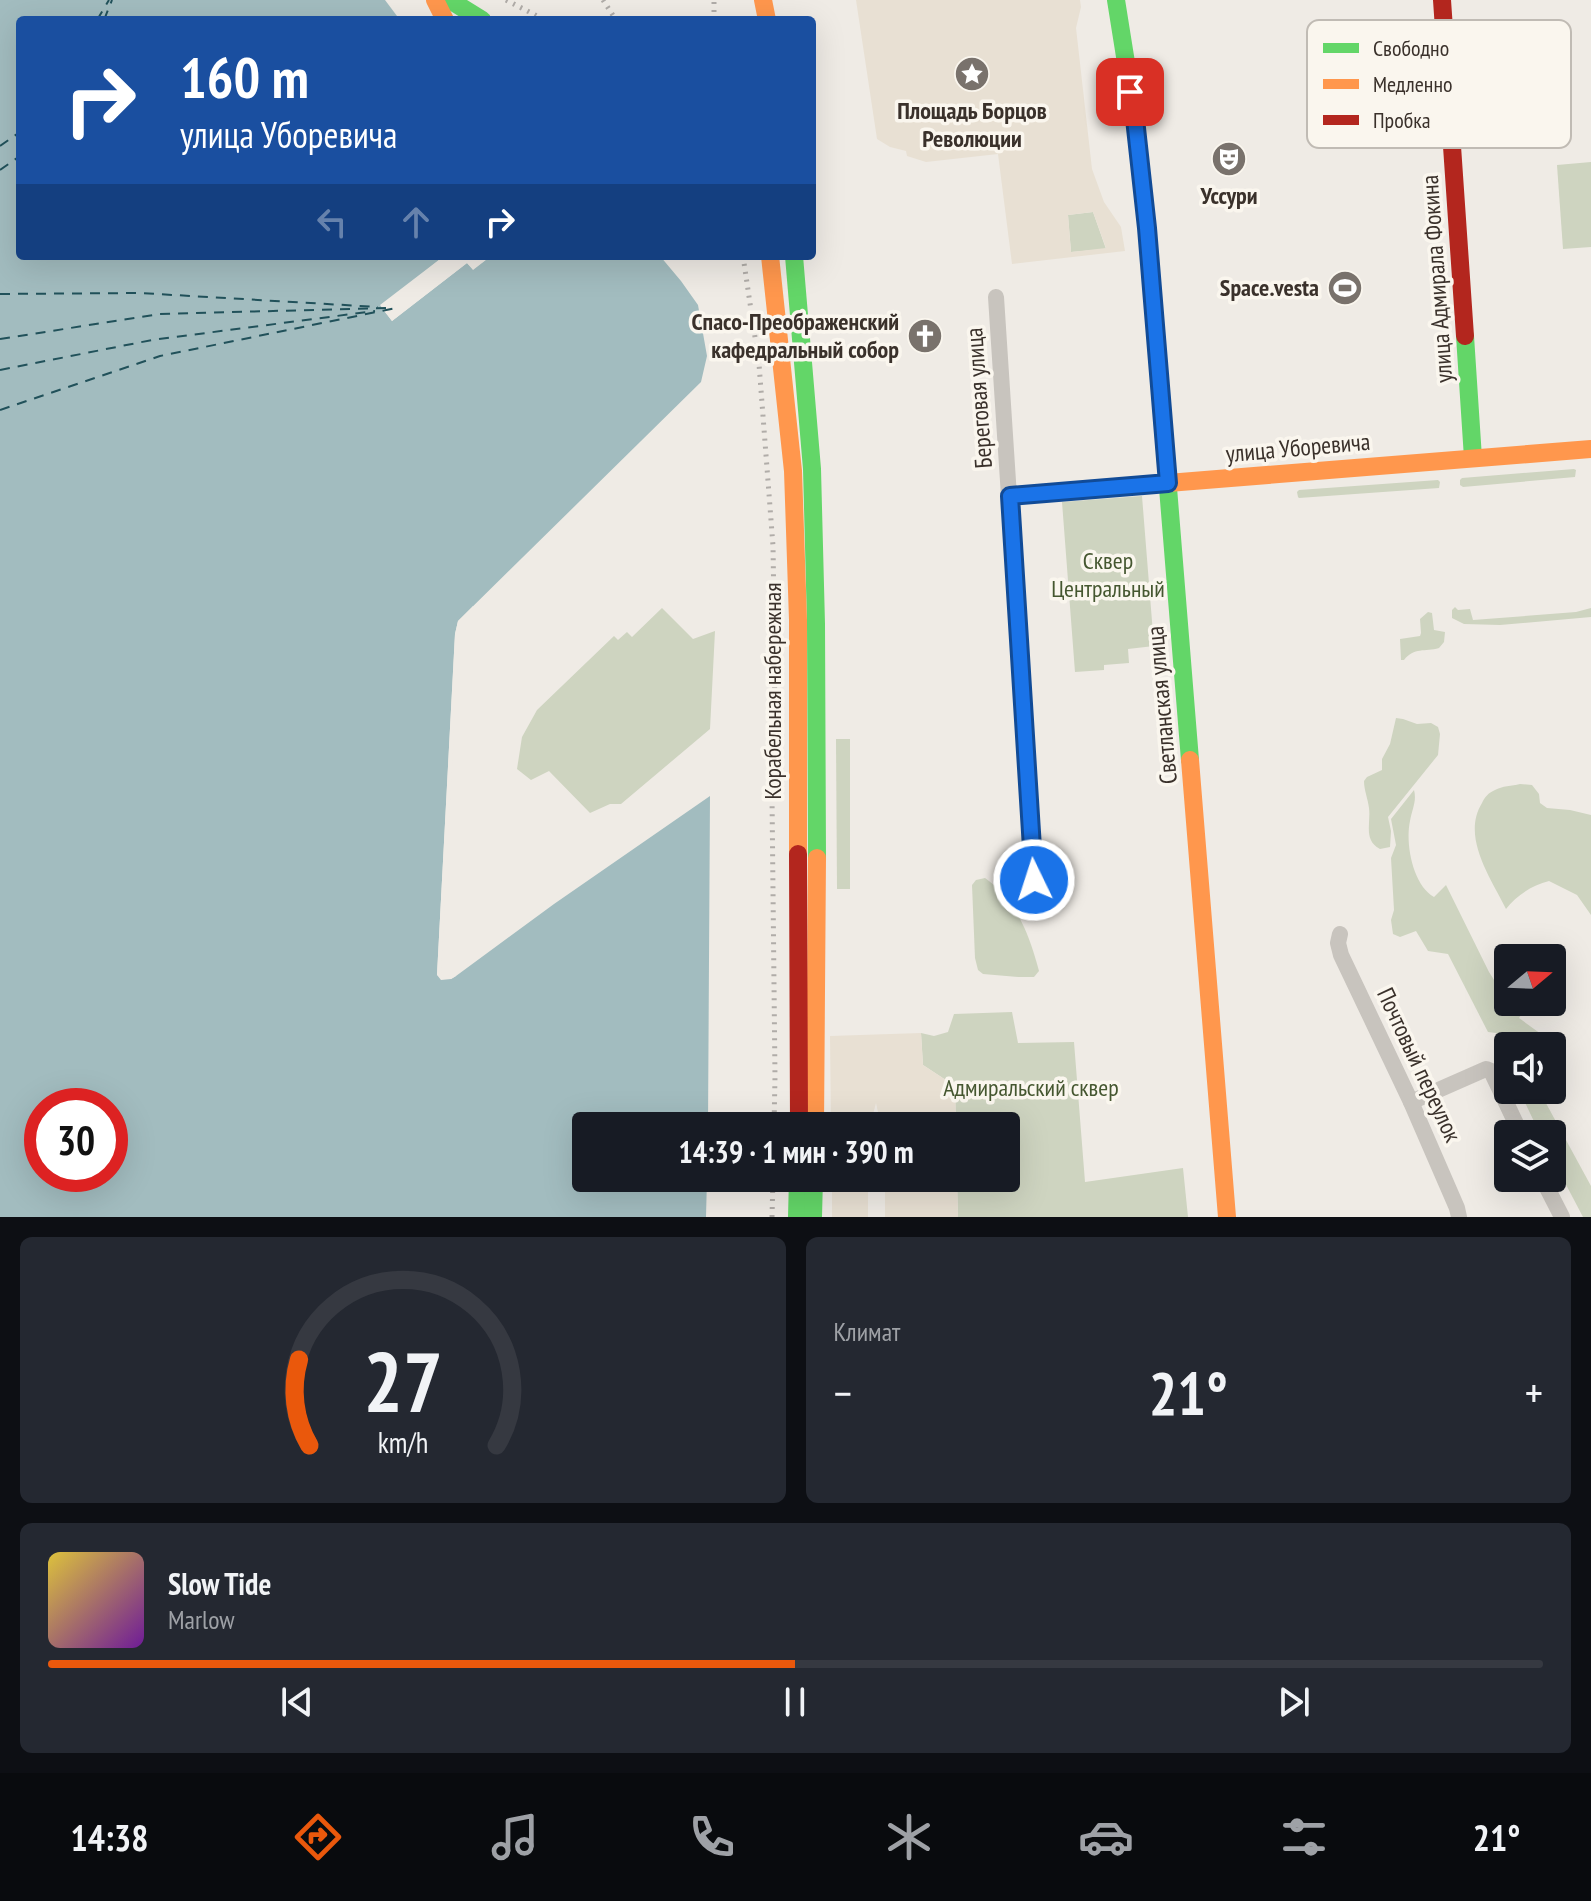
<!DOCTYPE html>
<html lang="ru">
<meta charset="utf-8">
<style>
body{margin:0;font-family:"PT Sans Narrow",sans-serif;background:#242831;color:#f1f3f6;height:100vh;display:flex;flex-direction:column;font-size:30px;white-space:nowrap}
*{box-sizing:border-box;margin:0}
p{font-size:26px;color:#9ea1a6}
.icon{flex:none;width:44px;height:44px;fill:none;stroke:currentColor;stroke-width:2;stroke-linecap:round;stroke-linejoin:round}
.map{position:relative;height:1217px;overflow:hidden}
.details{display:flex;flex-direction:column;gap:20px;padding:20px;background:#0d0f14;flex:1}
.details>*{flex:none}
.guide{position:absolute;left:16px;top:16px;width:800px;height:244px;border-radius:8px;box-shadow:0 8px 32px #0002;background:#1a4fa0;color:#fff;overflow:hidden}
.needle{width:52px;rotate:71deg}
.fabs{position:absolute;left:1494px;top:944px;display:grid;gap:16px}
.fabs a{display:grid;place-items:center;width:72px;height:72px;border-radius:8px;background:#171b24;box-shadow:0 8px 32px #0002;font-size:40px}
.speed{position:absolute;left:24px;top:1088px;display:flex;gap:16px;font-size:40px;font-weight:700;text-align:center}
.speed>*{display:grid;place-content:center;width:104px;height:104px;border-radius:50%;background:#171b24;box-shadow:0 8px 32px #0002;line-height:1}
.speed .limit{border:12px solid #d22;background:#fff;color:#111}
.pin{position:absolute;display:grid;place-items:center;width:68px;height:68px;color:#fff;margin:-34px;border-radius:16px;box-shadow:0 4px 12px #0006}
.me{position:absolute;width:88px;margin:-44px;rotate:356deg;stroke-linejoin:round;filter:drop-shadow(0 0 6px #0008)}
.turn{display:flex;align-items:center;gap:28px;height:168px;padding:0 32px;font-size:36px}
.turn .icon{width:104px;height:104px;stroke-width:2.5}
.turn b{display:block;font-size:56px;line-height:68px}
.lanes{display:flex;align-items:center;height:76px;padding:0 32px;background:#0003;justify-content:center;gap:40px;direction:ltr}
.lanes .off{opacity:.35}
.big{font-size:60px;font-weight:700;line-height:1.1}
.details .tile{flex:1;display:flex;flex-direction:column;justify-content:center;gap:12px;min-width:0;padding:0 28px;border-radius:12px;background:#242831}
.details .dial{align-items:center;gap:0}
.dial svg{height:208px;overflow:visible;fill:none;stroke:#363941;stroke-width:7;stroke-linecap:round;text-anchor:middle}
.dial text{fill:#f1f3f6;stroke:none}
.song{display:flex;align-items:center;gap:24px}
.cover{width:96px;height:96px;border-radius:12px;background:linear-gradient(135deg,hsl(50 70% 55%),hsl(280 70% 35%))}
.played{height:8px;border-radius:4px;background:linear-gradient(90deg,#ea580c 50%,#363941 50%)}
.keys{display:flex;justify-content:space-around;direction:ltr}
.heat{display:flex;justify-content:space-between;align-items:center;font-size:44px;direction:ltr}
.details .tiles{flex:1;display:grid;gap:20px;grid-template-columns:1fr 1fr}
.tile:last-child{grid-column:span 2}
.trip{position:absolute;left:572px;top:1112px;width:448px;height:80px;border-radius:8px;background:#171b24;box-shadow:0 8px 32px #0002;font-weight:700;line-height:80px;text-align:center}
.tab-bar{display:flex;height:128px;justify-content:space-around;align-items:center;background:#090b0e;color:#9ea1a6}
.tab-bar .icon{width:56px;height:56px}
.tab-bar .selected{color:#ea580c}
.tab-bar b{font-size:36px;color:#f1f3f6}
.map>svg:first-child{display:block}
.green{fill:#ced4c0}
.plaza{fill:#e8e0d3;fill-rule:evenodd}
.water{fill:#a2bcbf;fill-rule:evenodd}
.pier{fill:#efebe5}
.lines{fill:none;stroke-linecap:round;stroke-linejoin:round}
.ferry{stroke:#21515a;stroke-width:2;stroke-dasharray:10 8;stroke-linecap:butt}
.street{stroke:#c8c4be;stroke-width:16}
.fast{stroke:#63d668;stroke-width:18}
.slow{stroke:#ff974d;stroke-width:18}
.jam{stroke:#b3261e;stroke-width:18}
.rail{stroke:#b0aca8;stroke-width:5;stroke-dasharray:2 6;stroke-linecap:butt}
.route-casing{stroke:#114b97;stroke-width:20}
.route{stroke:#1a73e8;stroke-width:14}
.labels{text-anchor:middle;stroke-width:7;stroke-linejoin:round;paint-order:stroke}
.poi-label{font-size:24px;font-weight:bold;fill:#3a312b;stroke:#faf6ee}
.street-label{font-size:24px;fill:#3a312b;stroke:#faf6ee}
.park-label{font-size:24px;fill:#455730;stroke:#faf6ee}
.key{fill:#faf6ee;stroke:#c0bbb4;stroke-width:2}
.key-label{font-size:22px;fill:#3a312b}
</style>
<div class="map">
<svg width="1591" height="1217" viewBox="0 0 1591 1217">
<rect width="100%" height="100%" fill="#efebe5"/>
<g class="green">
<path d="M1591 162V247L1563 249 1557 165Z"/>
<path d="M1093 212 1106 249 1071 252 1068 215Z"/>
<path d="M1574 469 1576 470 1575 477 1463 487 1460 485V480L1462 478Z"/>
<path d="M1438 480 1440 482 1439 488 1299 498 1298 497 1297 492 1299 490Z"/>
<path d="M1142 496 1154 646 1128 649 1129 663 1104 665V670L1075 672 1062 502Z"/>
<path d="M1455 607 1458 610 1470 609 1473 620 1576 612 1591 608V617L1500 625 1464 624 1452 618V610Z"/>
<path d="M662 608 693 639 715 631 710 729 621 804H610L590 813 549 771 531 780 517 769 522 737 537 710 614 636 618 640 627 632 632 637Z"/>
<path d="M1428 612 1432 613 1434 630 1445 632 1444 642 1439 648C1425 652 1414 647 1404 660H1401L1400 639 1420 636 1421 633 1420 619Z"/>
<path d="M1396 718 1403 719 1417 724 1431 723 1438 727 1440 734 1438 755 1388 817 1391 831 1390 847 1380 849C1363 840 1371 823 1369 808 1368 799 1364 790 1364 781L1367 777 1382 770V759L1390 744Z"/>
<path d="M836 739H850V889H837Z"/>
<path d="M1520 784 1532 785 1539 794 1540 803 1547 808 1570 810 1591 815V915L1577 895 1549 881C1532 885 1516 896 1506 909 1491 878 1461 837 1482 803 1485 797 1488 793 1495 790 1502 786 1512 786 1520 784Z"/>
<path d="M1414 790C1417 801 1412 809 1410 821 1405 844 1413 885 1434 897L1446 885 1489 972 1503 994 1508 999V1002H1511L1523 1012 1519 1018 1541 1034 1540 1046H1508L1507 1072 1495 1049 1502 1045 1496 1033 1488 1032 1448 954 1428 951 1416 931 1400 937 1393 934 1391 920 1394 910 1391 858 1396 845 1391 819Z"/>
<path d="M985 878C1017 901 1029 934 1039 971L1034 977H1018L983 974 978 970 975 958 972 885 976 880Z"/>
<path d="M1012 1012 1018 1043 1074 1042 1085 1182 1183 1168 1188 1217H958L957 1178H1006V1126H956L955 1086 923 1065 921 1033 934 1036 948 1032 954 1014Z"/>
<path d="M1519 1090H1541V1094L1591 1186V1217H1583L1552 1158V1134H1540Z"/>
</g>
<g class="plaza">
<path d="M856 0H1080L1081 7 1076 28 1092 169 1104 202 1121 227 1125 251 1012 264 998 154 926 162 907 156 906 151 890 147 877 139ZM1093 212 1106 248 1071 252 1068 215Z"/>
<path d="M921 1033 923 1065 955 1086 956 1126H881L876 1103 870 1126H831L830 1036Z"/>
<rect x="832" y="1178" width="36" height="39"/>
<path d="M885 1178H957L958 1217H885Z"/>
</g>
<path class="water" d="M0 0H385L400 20H20V256H444L381 307 392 321 467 263 473 269 491 256H660L681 281 698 305 707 356 701 382 458 621 455 634 437 975 451 979 456 976 554 904 710 796 708 1126H586V1178H707L706 1217H0ZM42 1106H110V1174H42Z"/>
<g class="pier">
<path d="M444 256H448L447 259 386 308 392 315 465 259H469L474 264 484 256H491L473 270 467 263 392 321 380 305Z"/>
<path d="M473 606V612L461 623 459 634 441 974 442 976 450 975 456 971V976L451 979 441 980 437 975 455 634 458 621Z"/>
</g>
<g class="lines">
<g class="ferry">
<path d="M97 20 109 0"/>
<path d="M104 20 112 0"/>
<path d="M0 146 20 132"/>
<path d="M0 170 20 156"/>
<path d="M0 294 140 293 378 307"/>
<path d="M0 339 160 314 386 308"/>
<path d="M0 370 152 340 375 311"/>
<path d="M0 410 160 356 396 308"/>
</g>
<g class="street">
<path d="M996 297 1034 880"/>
<path d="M1010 496 1168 483"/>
<path d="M1340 934 1338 943 1341 955 1411 1102 1457 1208 1459 1217"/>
<path d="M1411 1102 1486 1069 1491 1071 1521 1134"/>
<path d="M1542 1178 1562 1217"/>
</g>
<g class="fast">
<path d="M450 0 482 20"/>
<path d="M1116 0 1135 119 1147 228 1190 760"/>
<path d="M794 256 812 469 816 624 817 858"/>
<path d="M1465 336 1473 458"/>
<path d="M797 1217 798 1178"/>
<path d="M813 1217 814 1178"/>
</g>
<g class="slow">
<path d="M435 0 445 20"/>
<path d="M763 0 767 20"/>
<path d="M770 256 793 471 798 620V854"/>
<path d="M1168 483 1591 449"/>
<path d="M1190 760 1227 1217"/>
<path d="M815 1126 817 858"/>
</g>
<g class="jam">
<path d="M1442 0 1465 336"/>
<path d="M798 854 799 1126"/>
</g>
<g class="rail">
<path d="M506 0 545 20"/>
<path d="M603 0 616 20"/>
<path d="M714 20V0"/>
<path d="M743 256 759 364 773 546 775 672 772 797 775 1077 774 1126"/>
<path d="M772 1217 773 1178"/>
</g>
</g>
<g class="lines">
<g class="route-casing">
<path id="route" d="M1034 880 1010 496 1168 483 1147 228 1135 119 1130 92"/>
</g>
<use href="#route" class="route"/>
</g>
<defs>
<g id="sight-disc" transform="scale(1.8)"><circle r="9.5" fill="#79726c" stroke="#faf6ee"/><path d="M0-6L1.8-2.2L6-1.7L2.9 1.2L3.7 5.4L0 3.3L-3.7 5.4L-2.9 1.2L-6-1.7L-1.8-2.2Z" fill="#fff"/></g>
<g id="theatre-disc" transform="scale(1.8)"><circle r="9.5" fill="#79726c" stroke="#faf6ee"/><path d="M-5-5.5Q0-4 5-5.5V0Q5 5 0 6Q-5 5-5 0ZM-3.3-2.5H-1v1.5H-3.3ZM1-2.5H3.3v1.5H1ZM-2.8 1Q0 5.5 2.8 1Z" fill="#fff"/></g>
<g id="stadium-disc" transform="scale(1.8)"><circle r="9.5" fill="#79726c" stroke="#faf6ee"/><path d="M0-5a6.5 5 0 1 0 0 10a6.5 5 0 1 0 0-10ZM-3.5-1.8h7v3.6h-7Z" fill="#fff"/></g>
<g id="church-disc" transform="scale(1.8)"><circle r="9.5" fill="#79726c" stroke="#faf6ee"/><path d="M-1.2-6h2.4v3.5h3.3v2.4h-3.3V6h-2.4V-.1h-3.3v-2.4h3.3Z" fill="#fff"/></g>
</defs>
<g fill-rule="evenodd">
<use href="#sight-disc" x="972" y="74"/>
<use href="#theatre-disc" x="1229" y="159"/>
<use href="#stadium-disc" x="1345" y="288"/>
<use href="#church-disc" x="925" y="336"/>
</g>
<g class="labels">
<g class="poi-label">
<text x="972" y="119">Площадь Борцов<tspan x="972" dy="28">Революции</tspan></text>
<text x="1229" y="204">Уссури</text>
<text x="1319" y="296" text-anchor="end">Space.vesta</text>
<text x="899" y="330" text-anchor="end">Спасо-Преображенский<tspan x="899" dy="28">кафедральный собор</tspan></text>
</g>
<g class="street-label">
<text transform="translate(1437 279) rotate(-94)" y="8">улица Адмирала Фокина</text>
<text transform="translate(979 398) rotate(-94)" y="8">Береговая улица</text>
<text transform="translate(1298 448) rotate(-5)" y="8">улица Уборевича</text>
<text transform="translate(773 691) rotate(-90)" y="8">Корабельная набережная</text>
<text transform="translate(1162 705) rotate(-95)" y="8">Светланская улица</text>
<text transform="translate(1419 1065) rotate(65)" y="8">Почтовый переулок</text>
</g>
<g class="park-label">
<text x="1108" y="569">Сквер<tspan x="1108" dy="28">Центральный</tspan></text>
<text x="1031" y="1096">Адмиральский сквер</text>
</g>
</g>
<rect x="1307" y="20" width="264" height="128" rx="12" class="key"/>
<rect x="1323" y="43" width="36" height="10" fill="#63d668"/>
<rect x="1323" y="79" width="36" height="10" fill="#ff974d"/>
<rect x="1323" y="115" width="36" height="10" fill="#b3261e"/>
<g class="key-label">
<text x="1373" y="56">Свободно</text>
<text x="1373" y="92">Медленно</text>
<text x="1373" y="128">Пробка</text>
</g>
</svg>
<div class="fabs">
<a><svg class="needle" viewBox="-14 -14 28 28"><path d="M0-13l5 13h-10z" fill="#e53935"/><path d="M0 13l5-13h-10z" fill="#9ea1a6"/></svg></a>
<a><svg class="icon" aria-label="sound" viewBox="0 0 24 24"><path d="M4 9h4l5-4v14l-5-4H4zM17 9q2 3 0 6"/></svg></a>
<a><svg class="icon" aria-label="layers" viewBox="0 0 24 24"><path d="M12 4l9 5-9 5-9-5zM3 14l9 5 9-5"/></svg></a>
</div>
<div class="speed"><div class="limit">30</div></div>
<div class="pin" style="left:1130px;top:92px;background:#d93025"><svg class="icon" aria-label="arrive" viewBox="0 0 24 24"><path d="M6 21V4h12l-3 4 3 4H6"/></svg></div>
<svg class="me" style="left:1034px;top:880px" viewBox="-20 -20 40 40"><circle r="17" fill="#1a73e8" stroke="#fff" stroke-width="3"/><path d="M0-11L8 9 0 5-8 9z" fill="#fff"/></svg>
<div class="trip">14:39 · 1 мин · 390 m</div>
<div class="guide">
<div class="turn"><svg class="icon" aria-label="right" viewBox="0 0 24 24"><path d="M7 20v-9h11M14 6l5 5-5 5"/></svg><div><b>160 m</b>улица Уборевича</div></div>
<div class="lanes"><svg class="icon off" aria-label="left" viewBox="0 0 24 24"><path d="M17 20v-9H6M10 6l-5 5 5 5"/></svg><svg class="icon off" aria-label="ahead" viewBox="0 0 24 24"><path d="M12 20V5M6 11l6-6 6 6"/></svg><svg class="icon" aria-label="right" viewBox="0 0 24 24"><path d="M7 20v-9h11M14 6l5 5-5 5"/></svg></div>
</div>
</div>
<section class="details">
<div class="tiles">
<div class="tile dial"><svg viewBox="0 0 100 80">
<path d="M14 69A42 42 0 1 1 86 69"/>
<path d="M14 69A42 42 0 0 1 10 36" stroke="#ea580c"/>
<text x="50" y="56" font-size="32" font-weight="700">27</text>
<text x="50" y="72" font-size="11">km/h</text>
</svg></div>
<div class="tile"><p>Климат</p>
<div class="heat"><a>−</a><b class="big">21°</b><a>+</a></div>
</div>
<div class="tile">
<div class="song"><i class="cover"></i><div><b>Slow Tide</b><p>Marlow</p></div></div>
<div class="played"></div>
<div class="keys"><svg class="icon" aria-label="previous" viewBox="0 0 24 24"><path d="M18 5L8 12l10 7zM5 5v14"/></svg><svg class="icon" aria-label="pause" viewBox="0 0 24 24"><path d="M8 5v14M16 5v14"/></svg><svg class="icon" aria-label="next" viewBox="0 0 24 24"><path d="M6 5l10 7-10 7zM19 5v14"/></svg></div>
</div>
</div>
</section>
<nav class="tab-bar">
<b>14:38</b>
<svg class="icon selected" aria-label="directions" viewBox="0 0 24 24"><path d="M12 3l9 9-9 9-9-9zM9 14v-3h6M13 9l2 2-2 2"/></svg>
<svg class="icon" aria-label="music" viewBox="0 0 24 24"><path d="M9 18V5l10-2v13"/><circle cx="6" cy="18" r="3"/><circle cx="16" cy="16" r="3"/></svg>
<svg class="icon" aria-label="phone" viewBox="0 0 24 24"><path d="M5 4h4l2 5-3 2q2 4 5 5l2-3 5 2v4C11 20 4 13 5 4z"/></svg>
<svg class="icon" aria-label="climate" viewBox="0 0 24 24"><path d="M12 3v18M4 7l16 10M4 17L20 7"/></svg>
<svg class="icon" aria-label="car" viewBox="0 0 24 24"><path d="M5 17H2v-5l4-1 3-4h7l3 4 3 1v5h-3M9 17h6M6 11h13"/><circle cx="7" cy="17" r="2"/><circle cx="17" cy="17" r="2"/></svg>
<svg class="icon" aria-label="filters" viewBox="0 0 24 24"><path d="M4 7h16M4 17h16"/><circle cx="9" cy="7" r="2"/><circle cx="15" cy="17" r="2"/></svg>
<b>21°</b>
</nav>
